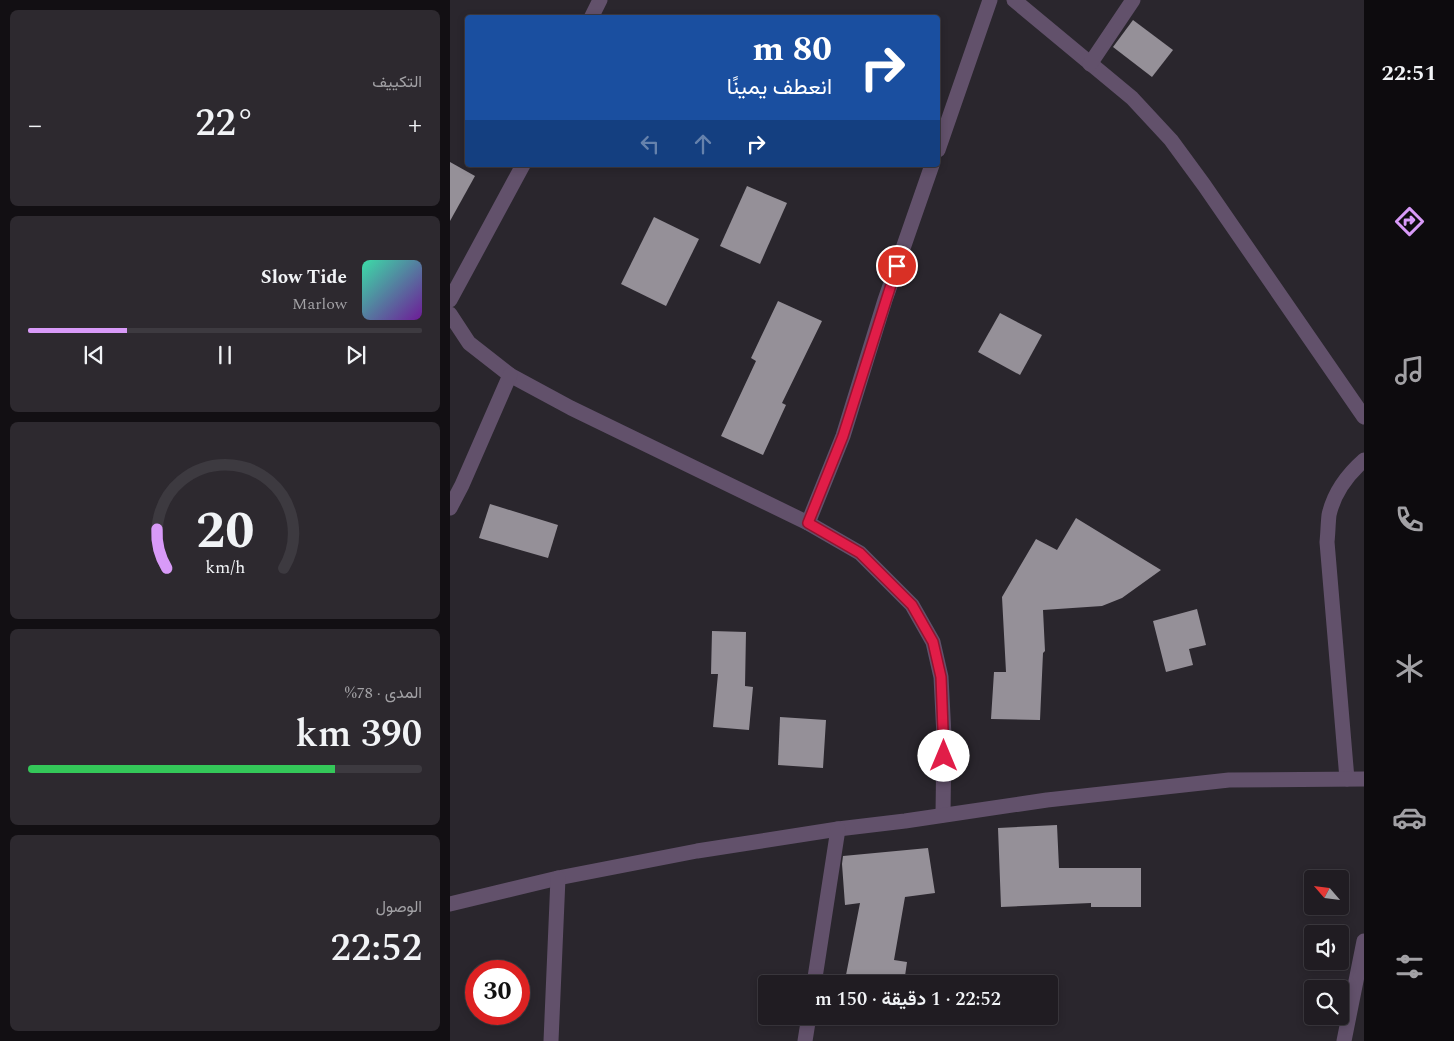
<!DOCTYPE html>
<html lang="ar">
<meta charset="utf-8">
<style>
body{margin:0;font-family:Spectral,Vazirmatn,serif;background:#2d292f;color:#f1f3f6;direction:rtl;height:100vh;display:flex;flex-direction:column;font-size:19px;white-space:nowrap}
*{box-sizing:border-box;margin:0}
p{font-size:16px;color:#a2a1a5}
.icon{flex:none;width:28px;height:28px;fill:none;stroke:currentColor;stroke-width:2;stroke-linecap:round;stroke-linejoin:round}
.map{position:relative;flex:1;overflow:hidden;direction:ltr}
.details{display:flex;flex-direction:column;gap:10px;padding:10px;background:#120f13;width:450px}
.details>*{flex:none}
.guide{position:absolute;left:15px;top:15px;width:475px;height:152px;border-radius:5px;box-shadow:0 2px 8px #0003,0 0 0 1px #3d3a40;direction:rtl;background:#1a4fa0;color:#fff;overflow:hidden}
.needle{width:32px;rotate:298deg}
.tools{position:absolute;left:854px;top:870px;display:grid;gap:10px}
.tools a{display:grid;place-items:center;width:45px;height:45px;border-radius:5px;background:#201c22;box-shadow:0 2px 8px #0003,0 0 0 1px #3d3a40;font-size:25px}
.speed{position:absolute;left:15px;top:960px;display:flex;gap:10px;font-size:25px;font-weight:700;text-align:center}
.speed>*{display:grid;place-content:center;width:65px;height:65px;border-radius:50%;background:#201c22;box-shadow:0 2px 8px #0003,0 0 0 1px #3d3a40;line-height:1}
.speed .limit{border:8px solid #d22;background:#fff;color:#111}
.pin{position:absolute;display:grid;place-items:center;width:42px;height:42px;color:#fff;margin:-21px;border:2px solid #fff;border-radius:50%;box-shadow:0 1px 5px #0007}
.me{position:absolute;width:55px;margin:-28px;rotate:0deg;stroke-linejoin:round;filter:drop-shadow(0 0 4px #0008)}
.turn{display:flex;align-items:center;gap:18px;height:105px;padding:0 25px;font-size:22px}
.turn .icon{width:65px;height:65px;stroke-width:2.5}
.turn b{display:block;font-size:35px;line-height:42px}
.lanes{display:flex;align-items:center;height:48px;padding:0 25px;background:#0003;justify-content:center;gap:25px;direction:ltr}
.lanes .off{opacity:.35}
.big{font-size:38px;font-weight:600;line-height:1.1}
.details .card{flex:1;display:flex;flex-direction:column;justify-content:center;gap:8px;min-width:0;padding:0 18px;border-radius:8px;background:#2d292f}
.details .dial{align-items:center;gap:0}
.dial svg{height:130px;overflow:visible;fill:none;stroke:#3d3a40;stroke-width:7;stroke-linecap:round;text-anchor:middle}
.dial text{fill:#f1f3f6;stroke:none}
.song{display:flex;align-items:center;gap:15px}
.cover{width:60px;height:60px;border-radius:8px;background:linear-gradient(135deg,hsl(160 70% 55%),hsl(280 70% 35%))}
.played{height:5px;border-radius:2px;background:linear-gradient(90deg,#d89af8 25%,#3d3a40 25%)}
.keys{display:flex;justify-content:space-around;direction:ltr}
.heat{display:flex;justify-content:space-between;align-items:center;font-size:28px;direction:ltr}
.charge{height:8px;border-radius:4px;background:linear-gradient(90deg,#34c759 78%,#3d3a40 0)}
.trip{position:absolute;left:308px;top:975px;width:300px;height:50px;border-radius:5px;background:#201c22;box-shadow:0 2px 8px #0003,0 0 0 1px #3d3a40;font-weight:600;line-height:50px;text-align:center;direction:rtl}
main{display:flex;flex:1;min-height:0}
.tab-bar{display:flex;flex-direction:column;width:90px;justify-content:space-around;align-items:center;background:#0d0b0e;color:#a2a1a5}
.tab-bar .icon{width:35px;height:35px}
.tab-bar .on{color:#d89af8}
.tab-bar b{font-size:22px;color:#f1f3f6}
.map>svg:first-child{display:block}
.building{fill:#959098}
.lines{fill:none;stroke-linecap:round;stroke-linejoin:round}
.minor{stroke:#62516b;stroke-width:15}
.route-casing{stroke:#92132f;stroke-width:12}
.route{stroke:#e11d48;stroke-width:9}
</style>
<main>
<nav class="tab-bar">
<b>22:51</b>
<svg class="icon on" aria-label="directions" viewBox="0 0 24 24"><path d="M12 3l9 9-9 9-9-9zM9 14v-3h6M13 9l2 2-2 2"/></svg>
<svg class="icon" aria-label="music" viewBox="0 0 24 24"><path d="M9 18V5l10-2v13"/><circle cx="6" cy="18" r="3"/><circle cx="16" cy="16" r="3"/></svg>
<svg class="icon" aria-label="phone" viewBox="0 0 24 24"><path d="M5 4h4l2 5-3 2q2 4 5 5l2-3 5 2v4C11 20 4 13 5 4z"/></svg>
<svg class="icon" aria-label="climate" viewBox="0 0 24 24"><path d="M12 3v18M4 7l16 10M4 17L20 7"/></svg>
<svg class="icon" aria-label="car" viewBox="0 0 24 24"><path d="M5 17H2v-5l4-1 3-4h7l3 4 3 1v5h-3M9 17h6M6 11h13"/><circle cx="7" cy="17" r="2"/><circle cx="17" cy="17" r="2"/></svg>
<svg class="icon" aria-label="filters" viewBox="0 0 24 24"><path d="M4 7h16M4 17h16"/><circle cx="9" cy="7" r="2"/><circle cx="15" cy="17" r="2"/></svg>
</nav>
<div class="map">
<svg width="914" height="1041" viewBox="0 0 914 1041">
<rect width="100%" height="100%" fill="#2a262d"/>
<g class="building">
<path d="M683 20 723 50 702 77 663 47Z"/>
<path d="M0 162 25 176 0 221Z"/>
<path d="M297 186 337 203 310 264 270 246Z"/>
<path d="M204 217 249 239 216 306 171 284Z"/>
<path d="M328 301 372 321 332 403 336 405 313 455 271 436 306 361 301 358Z"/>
<path d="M550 313 592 335 570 375 528 352Z"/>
<path d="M40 504 108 525 98 558 29 538Z"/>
<path d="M626 518 711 570 672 598 652 606 593 610 595 651 593 653 590 720 541 719 544 672H556L552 597 586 539 607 550Z"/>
<path d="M747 609 756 645 739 649 743 665 716 672 703 621Z"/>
<path d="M262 631 296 632 295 686 303 687 299 730 263 727 268 674H261Z"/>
<path d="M330 717 376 720 373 768 328 765Z"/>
<path d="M607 825 609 868H691V907H641V903L551 907 548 828Z"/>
<path d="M478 848 485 893 455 897 444 960 457 962 454 983 396 975 410 903 395 905 392 864 393 856Z"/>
</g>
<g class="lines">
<g class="minor">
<path d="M564 0 682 98 721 140 754 185 914 417"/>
<path d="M141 18 150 0"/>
<path d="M640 64 683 0"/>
<path d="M488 150 540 0"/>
<path d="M482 165 435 300 393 436 358 523 410 553 462 605 483 642 491 677 494 736 493 815"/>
<path d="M0 300 73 165"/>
<path d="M0 314 19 343 60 375 121 408 358 523"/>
<path d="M0 508 12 485 60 375"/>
<path d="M897 779 877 542C878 533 878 524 879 515 884 492 897 475 914 460"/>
<path d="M0 904 108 878 247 851 388 829 455 821 597 800 779 780 914 779"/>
<path d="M364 984 388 829"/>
<path d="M101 1041 108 878"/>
<path d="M355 1041 359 1016"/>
<path d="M894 1041 914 941"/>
</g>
</g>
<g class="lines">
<g class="route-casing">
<path id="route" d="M447 266 393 436 358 523 410 553 462 605 483 642 491 677 494 756"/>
</g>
<use href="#route" class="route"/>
</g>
</svg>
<div class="tools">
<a><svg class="needle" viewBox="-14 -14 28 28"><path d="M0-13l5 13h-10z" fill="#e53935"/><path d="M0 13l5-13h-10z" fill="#a2a1a5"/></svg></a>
<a><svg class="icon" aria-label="sound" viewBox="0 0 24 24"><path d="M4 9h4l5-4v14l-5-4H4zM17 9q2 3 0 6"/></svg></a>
<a><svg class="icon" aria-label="search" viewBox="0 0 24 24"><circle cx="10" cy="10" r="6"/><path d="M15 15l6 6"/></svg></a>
</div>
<div class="speed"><div class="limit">30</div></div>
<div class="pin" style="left:447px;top:266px;background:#d93025"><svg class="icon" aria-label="arrive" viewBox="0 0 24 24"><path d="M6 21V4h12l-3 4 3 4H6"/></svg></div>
<svg class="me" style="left:494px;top:756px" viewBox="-20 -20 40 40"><circle r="19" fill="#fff"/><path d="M0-13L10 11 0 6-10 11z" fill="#e11d48"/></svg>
<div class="trip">22:52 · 1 دقيقة · 150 m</div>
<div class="guide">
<div class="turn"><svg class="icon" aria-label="right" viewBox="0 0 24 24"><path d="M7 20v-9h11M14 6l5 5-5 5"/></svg><div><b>80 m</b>انعطف يمينًا</div></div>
<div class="lanes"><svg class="icon off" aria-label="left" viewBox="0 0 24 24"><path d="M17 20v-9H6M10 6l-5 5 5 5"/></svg><svg class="icon off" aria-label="ahead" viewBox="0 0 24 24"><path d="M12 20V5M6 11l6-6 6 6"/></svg><svg class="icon" aria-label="right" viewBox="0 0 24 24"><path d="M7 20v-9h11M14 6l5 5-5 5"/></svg></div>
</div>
</div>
<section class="details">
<div class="card"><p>التكييف</p>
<div class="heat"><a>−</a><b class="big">22°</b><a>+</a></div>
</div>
<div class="card">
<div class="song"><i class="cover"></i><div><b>Slow Tide</b><p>Marlow</p></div></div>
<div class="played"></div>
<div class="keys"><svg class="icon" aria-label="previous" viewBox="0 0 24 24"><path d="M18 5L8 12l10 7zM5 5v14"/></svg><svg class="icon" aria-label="pause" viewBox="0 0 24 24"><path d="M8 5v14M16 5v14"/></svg><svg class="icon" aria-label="next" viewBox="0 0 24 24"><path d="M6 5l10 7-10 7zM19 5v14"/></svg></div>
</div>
<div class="card dial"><svg viewBox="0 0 100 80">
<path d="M14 69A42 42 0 1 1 86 69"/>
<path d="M14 69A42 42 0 0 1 8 45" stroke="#d89af8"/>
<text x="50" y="56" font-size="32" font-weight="700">20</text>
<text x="50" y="72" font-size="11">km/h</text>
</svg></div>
<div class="card"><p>المدى · 78%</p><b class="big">390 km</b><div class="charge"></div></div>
<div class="card"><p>الوصول</p><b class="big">22:52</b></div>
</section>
</main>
